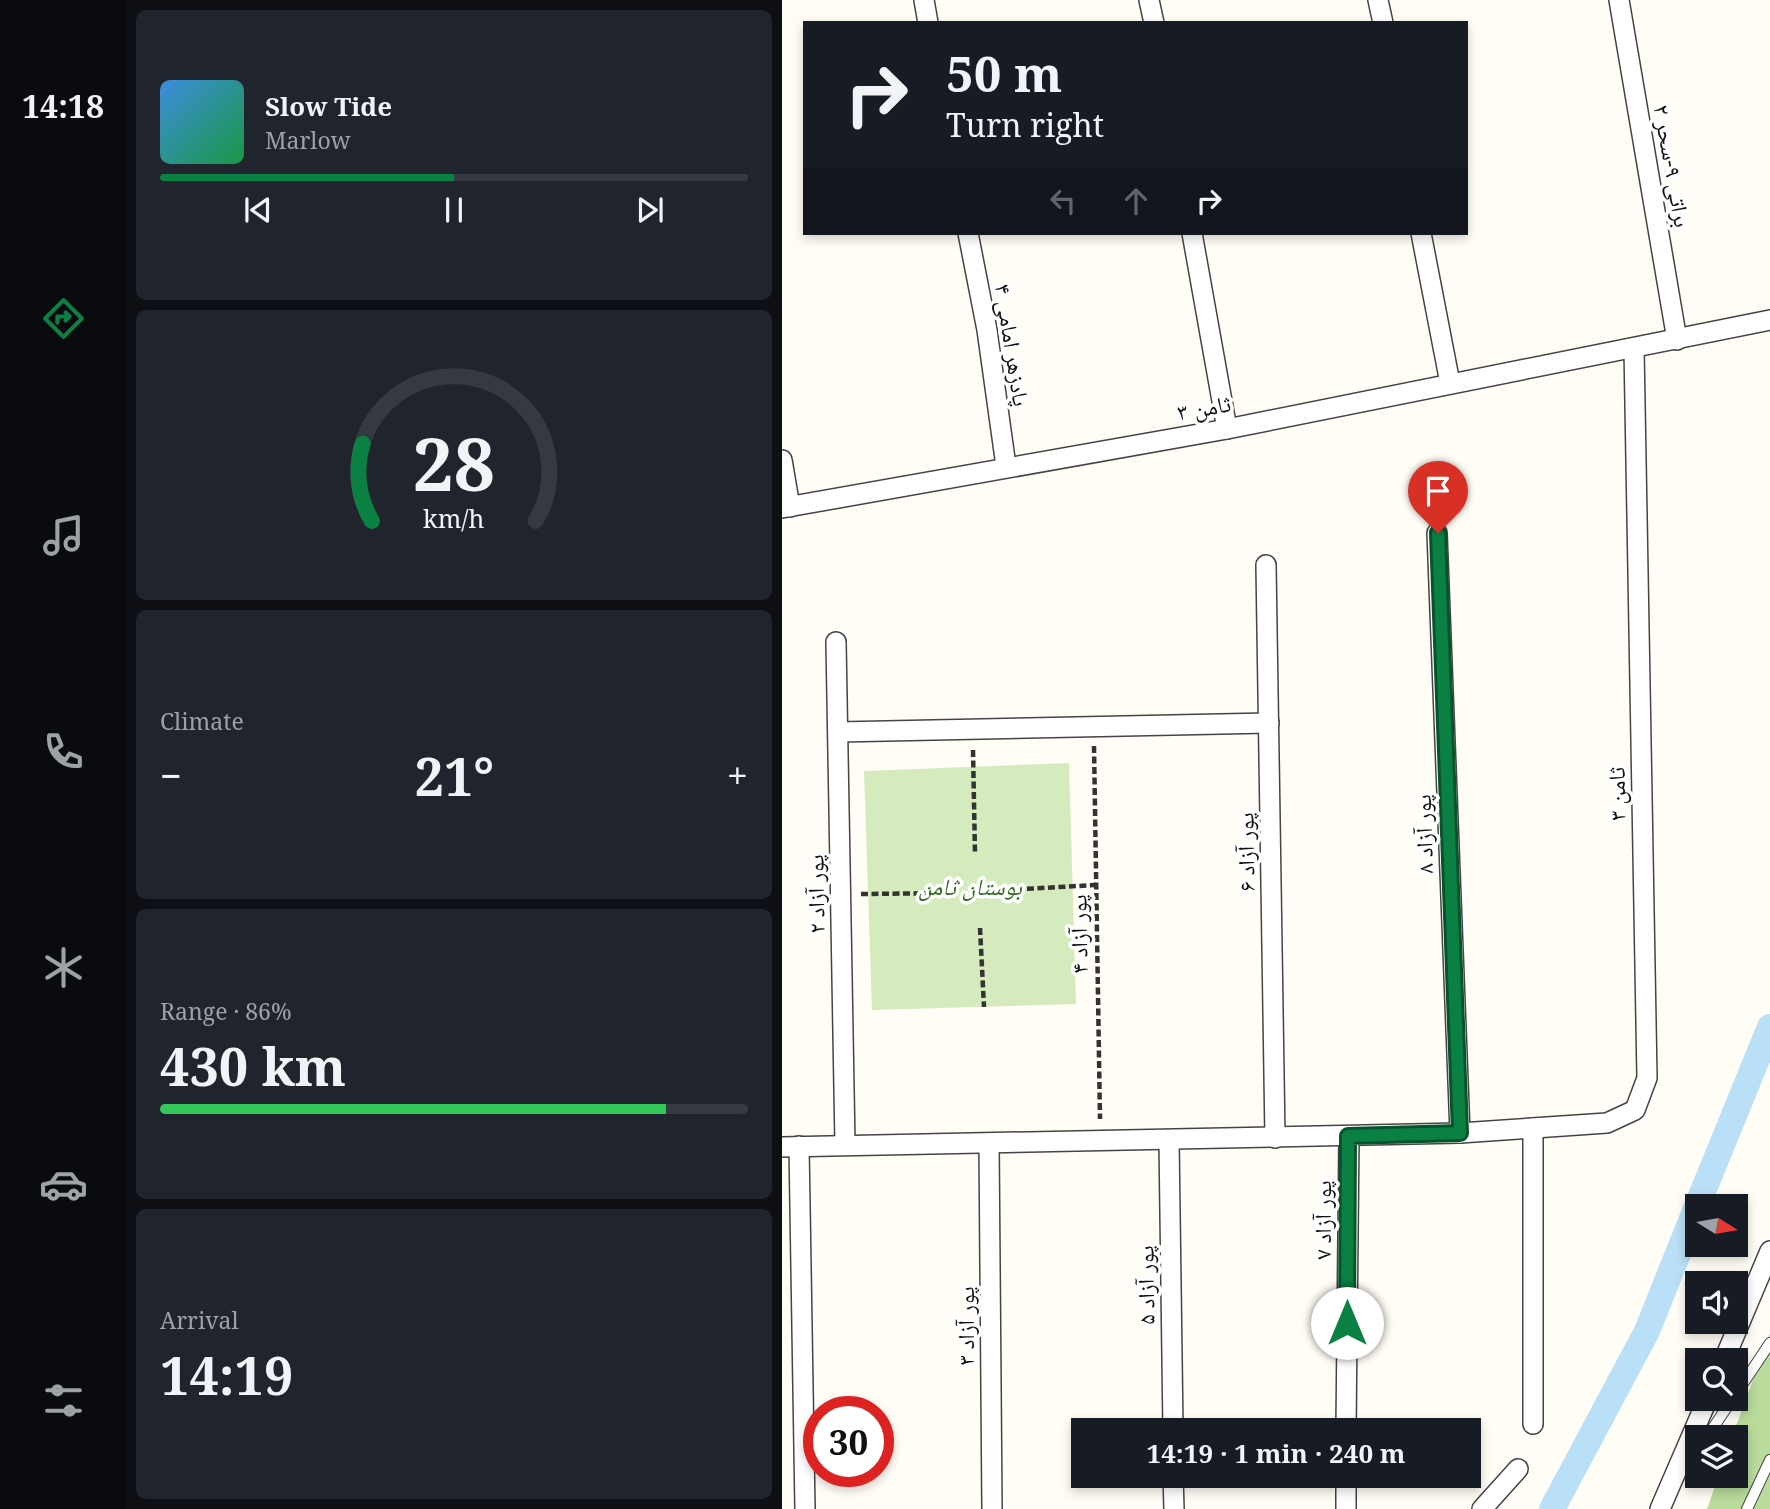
<!DOCTYPE html>
<meta charset="utf-8">
<style>
body{margin:0;font-family:"Noto Serif","Noto Naskh Arabic",serif;background:#20242c;color:#f1f3f6;height:100vh;display:flex;flex-direction:column;font-size:26px;white-space:nowrap}
*{box-sizing:border-box;margin:0}
p{font-size:23px;color:#9ea1a6}
.icon{flex:none;width:38px;height:38px;fill:none;stroke:currentColor;stroke-width:2;stroke-linecap:round;stroke-linejoin:round}
.map{position:relative;flex:1;overflow:hidden}
.details{display:flex;flex-direction:column;gap:10px;padding:10px;background:#0d0f14;width:656px}
.details>*{flex:none}
.hud{position:absolute;left:21px;top:21px;width:665px;height:214px;border-radius:0px;box-shadow:0 4px 10px #0003;background:#171b24;color:#f1f3f6;overflow:hidden}
.needle{width:46px;rotate:101deg}
.tools{position:absolute;left:903px;top:1194px;display:grid;gap:14px}
.tools a{display:grid;place-items:center;width:63px;height:63px;border-radius:0px;background:#171b24;box-shadow:0 4px 10px #0003;font-size:35px}
.speed{position:absolute;left:21px;top:1396px;display:flex;gap:14px;font-size:35px;font-weight:700;text-align:center}
.speed>*{display:grid;place-content:center;width:91px;height:91px;border-radius:50%;background:#171b24;box-shadow:0 4px 10px #0003;line-height:1}
.speed .limit{border:10px solid #d22;background:#fff;color:#111}
.pin{position:absolute;display:grid;place-items:center;width:60px;height:60px;color:#fff;margin:-72px -30px;border-radius:50% 50% 50% 0;rotate:-45deg;box-shadow:0 0 7px #0007}
.pin .icon{rotate:45deg}
.me{position:absolute;width:77px;margin:-38px;rotate:0deg;stroke-linejoin:round;filter:drop-shadow(0 0 5px #0008)}
.turn{display:flex;align-items:center;gap:24px;height:147px;padding:0 28px;font-size:32px}
.turn .icon{width:91px;height:91px;stroke-width:2.5}
.turn b{display:block;font-size:49px;line-height:60px}
.lanes{display:flex;align-items:center;height:66px;padding:0 28px;background:#0003;justify-content:center;gap:35px;direction:ltr}
.lanes .off{opacity:.35}
.big{font-size:52px;font-weight:700;line-height:1.1}
.details .card{flex:1;display:flex;flex-direction:column;justify-content:center;gap:10px;min-width:0;padding:0 24px;border-radius:10px;background:#20242c}
.details .dial{align-items:center;gap:0}
.dial svg{height:182px;overflow:visible;fill:none;stroke:#363941;stroke-width:7;stroke-linecap:round;text-anchor:middle}
.dial text{fill:#f1f3f6;stroke:none}
.song{display:flex;align-items:center;gap:21px}
.cover{width:84px;height:84px;border-radius:10px;background:linear-gradient(135deg,hsl(210 70% 55%),hsl(140 70% 35%))}
.played{height:7px;border-radius:4px;background:linear-gradient(90deg,#0b8043 50%,#363941 50%)}
.keys{display:flex;justify-content:space-around;direction:ltr}
.heat{display:flex;justify-content:space-between;align-items:center;font-size:38px;direction:ltr}
.charge{height:10px;border-radius:5px;background:linear-gradient(90deg,#34c759 86%,#363941 0)}
.trip{position:absolute;left:289px;top:1418px;width:410px;height:70px;border-radius:0px;background:#171b24;box-shadow:0 4px 10px #0003;font-weight:700;line-height:70px;text-align:center}
main{display:flex;flex:1;min-height:0}
.tabs{display:flex;flex-direction:column;width:126px;justify-content:space-around;align-items:center;background:#090b0e;color:#9ea1a6}
.tabs .icon{width:49px;height:49px}
.tabs .current{color:#0b8043}
.tabs b{font-size:32px;color:#f1f3f6}
.map>svg:first-child{display:block}
.green{fill:#d5ebbd}
.forest{fill:#b9dc9c}
.lines{fill:none;stroke-linecap:round;stroke-linejoin:round}
.canal{stroke:#b9e0f7;stroke-width:26}
.lane-casing{stroke:#444;stroke-width:12}
.street-casing{stroke:#444;stroke-width:22}
.path{stroke:#333;stroke-width:4.5;stroke-dasharray:7 3.5;stroke-linecap:butt}
.lane{stroke:#fff;stroke-width:10}
.street{stroke:#fff;stroke-width:19}
.route-casing{stroke:#07532c;stroke-width:18}
.route{stroke:#0b8043;stroke-width:12}
.labels{text-anchor:middle;stroke-width:7;stroke-linejoin:round;paint-order:stroke}
.street-label{font-size:23px;fill:#111;stroke:#fff}
.park-label{font-size:23px;font-style:italic;fill:#2f6b1f;stroke:#fff}
</style>
<main>
<nav class="tabs">
<b>14:18</b>
<svg class="icon current" aria-label="directions" viewBox="0 0 24 24"><path d="M12 3l9 9-9 9-9-9zM9 14v-3h6M13 9l2 2-2 2"/></svg>
<svg class="icon" aria-label="music" viewBox="0 0 24 24"><path d="M9 18V5l10-2v13"/><circle cx="6" cy="18" r="3"/><circle cx="16" cy="16" r="3"/></svg>
<svg class="icon" aria-label="phone" viewBox="0 0 24 24"><path d="M5 4h4l2 5-3 2q2 4 5 5l2-3 5 2v4C11 20 4 13 5 4z"/></svg>
<svg class="icon" aria-label="climate" viewBox="0 0 24 24"><path d="M12 3v18M4 7l16 10M4 17L20 7"/></svg>
<svg class="icon" aria-label="car" viewBox="0 0 24 24"><path d="M5 17H2v-5l4-1 3-4h7l3 4 3 1v5h-3M9 17h6M6 11h13"/><circle cx="7" cy="17" r="2"/><circle cx="17" cy="17" r="2"/></svg>
<svg class="icon" aria-label="filters" viewBox="0 0 24 24"><path d="M4 7h16M4 17h16"/><circle cx="9" cy="7" r="2"/><circle cx="15" cy="17" r="2"/></svg>
</nav>
<section class="details">
<div class="card">
<div class="song"><i class="cover"></i><div><b>Slow Tide</b><p>Marlow</p></div></div>
<div class="played"></div>
<div class="keys"><svg class="icon" aria-label="previous" viewBox="0 0 24 24"><path d="M18 5L8 12l10 7zM5 5v14"/></svg><svg class="icon" aria-label="pause" viewBox="0 0 24 24"><path d="M8 5v14M16 5v14"/></svg><svg class="icon" aria-label="next" viewBox="0 0 24 24"><path d="M6 5l10 7-10 7zM19 5v14"/></svg></div>
</div>
<div class="card dial"><svg viewBox="0 0 100 80">
<path d="M14 69A42 42 0 1 1 86 69"/>
<path d="M14 69A42 42 0 0 1 10 35" stroke="#0b8043"/>
<text x="50" y="56" font-size="32" font-weight="700">28</text>
<text x="50" y="72" font-size="11">km/h</text>
</svg></div>
<div class="card"><p>Climate</p>
<div class="heat"><a>−</a><b class="big">21°</b><a>+</a></div>
</div>
<div class="card"><p>Range · 86%</p><b class="big">430 km</b><div class="charge"></div></div>
<div class="card"><p>Arrival</p><b class="big">14:19</b></div>
</section>
<div class="map">
<svg width="988" height="1509" viewBox="0 0 988 1509">
<rect width="100%" height="100%" fill="#fffdf5"/>
<path class="green" d="M287 763 294 1004 90 1010 82 771Z"/>
<path class="forest" d="M988 1333V1509H925L937 1475H954V1437H950Z"/>
<g class="lines">
<g class="canal">
<path d="M915 1206 988 1027"/>
<path d="M770 1509 865 1331 915 1206"/>
</g>
<g class="lane-casing">
<g id="lane">
<path d="M954 1394 988 1343"/>
<path d="M925 1437 951 1398"/>
<path d="M903 1470 915 1452"/>
<path d="M965 1509 988 1460"/>
</g>
</g>
<g class="street-casing">
<g id="street">
<path d="M142 0 146 23"/>
<path d="M367 0 372 23"/>
<path d="M596 0 601 23"/>
<path d="M837 0 895 340"/>
<path d="M186 233 205 330 224 466"/>
<path d="M410 233 445 429"/>
<path d="M639 233 668 383"/>
<path d="M0 460 8 507"/>
<path d="M0 508 445 429 988 320"/>
<path d="M655 533 678 1133"/>
<path d="M484 565 493 1138"/>
<path d="M54 642 63 1145"/>
<path d="M56 732 487 723"/>
<path d="M751 1128V1424"/>
<path d="M387 1140 391 1430"/>
<path d="M207 1143 210 1509"/>
<path d="M17 1146 23 1509"/>
<path d="M0 1147 678 1133 825 1123 853 1110 865 1078 852 348"/>
<path d="M942 1360 988 1251"/>
<path d="M564 1430 567 1136"/>
<path d="M391 1475 392 1509"/>
<path d="M564 1509V1475"/>
<path d="M700 1509 736 1469"/>
<path d="M878 1509 926 1398"/>
</g>
</g>
<g class="path">
<path d="M312 746 318 1119"/>
<path d="M191 750 193 854"/>
<path d="M224 890 314 885"/>
<path d="M79 894 169 893"/>
<path d="M198 928 202 1007"/>
</g>
<use href="#lane" class="lane"/>
<use href="#street" class="street"/>
</g>
<g class="lines">
<g class="route-casing">
<path id="route" d="M565 1323 566 1136 678 1133 656 533"/>
</g>
<use href="#route" class="route"/>
</g>
<g class="labels">
<g class="street-label">
<text transform="translate(890 166) rotate(80)" y="8">براتی ۹-سحر ۲</text>
<text transform="translate(230 345) rotate(81)" y="8">پادزهر امامی ۴</text>
<text transform="translate(422 408) rotate(-10)" y="8">ثامن ۳</text>
<text transform="translate(835 794) rotate(-91)" y="8">ثامن ۳</text>
<text transform="translate(642 834) rotate(-92)" y="8">پور آزاد ۸</text>
<text transform="translate(464 852) rotate(-91)" y="8">پور آزاد ۶</text>
<text transform="translate(34 894) rotate(-91)" y="8">پور آزاد ۲</text>
<text transform="translate(297 934) rotate(-91)" y="8">پور آزاد ۴</text>
<text transform="translate(541 1220) rotate(-90)" y="8">پور آزاد ۷</text>
<text transform="translate(364 1285) rotate(-91)" y="8">پور آزاد ۵</text>
<text transform="translate(184 1326) rotate(-90)" y="8">پور آزاد ۳</text>
</g>
<g class="park-label">
<text x="188" y="895">بوستان ثامن</text>
</g>
</g>
</svg>
<div class="tools">
<a><svg class="needle" viewBox="-14 -14 28 28"><path d="M0-13l5 13h-10z" fill="#e53935"/><path d="M0 13l5-13h-10z" fill="#9ea1a6"/></svg></a>
<a><svg class="icon" aria-label="sound" viewBox="0 0 24 24"><path d="M4 9h4l5-4v14l-5-4H4zM17 9q2 3 0 6"/></svg></a>
<a><svg class="icon" aria-label="search" viewBox="0 0 24 24"><circle cx="10" cy="10" r="6"/><path d="M15 15l6 6"/></svg></a>
<a><svg class="icon" aria-label="layers" viewBox="0 0 24 24"><path d="M12 4l9 5-9 5-9-5zM3 14l9 5 9-5"/></svg></a>
</div>
<div class="speed"><div class="limit">30</div></div>
<div class="pin" style="left:656px;top:533px;background:#d93025"><svg class="icon" aria-label="arrive" viewBox="0 0 24 24"><path d="M6 21V4h12l-3 4 3 4H6"/></svg></div>
<svg class="me" style="left:565px;top:1323px" viewBox="-20 -20 40 40"><circle r="19" fill="#fff"/><path d="M0-13L10 11 0 6-10 11z" fill="#0b8043"/></svg>
<div class="trip">14:19 · 1 min · 240 m</div>
<div class="hud">
<div class="turn"><svg class="icon" aria-label="right" viewBox="0 0 24 24"><path d="M7 20v-9h11M14 6l5 5-5 5"/></svg><div><b>50 m</b>Turn right</div></div>
<div class="lanes"><svg class="icon off" aria-label="left" viewBox="0 0 24 24"><path d="M17 20v-9H6M10 6l-5 5 5 5"/></svg><svg class="icon off" aria-label="ahead" viewBox="0 0 24 24"><path d="M12 20V5M6 11l6-6 6 6"/></svg><svg class="icon" aria-label="right" viewBox="0 0 24 24"><path d="M7 20v-9h11M14 6l5 5-5 5"/></svg></div>
</div>
</div>
</main>
